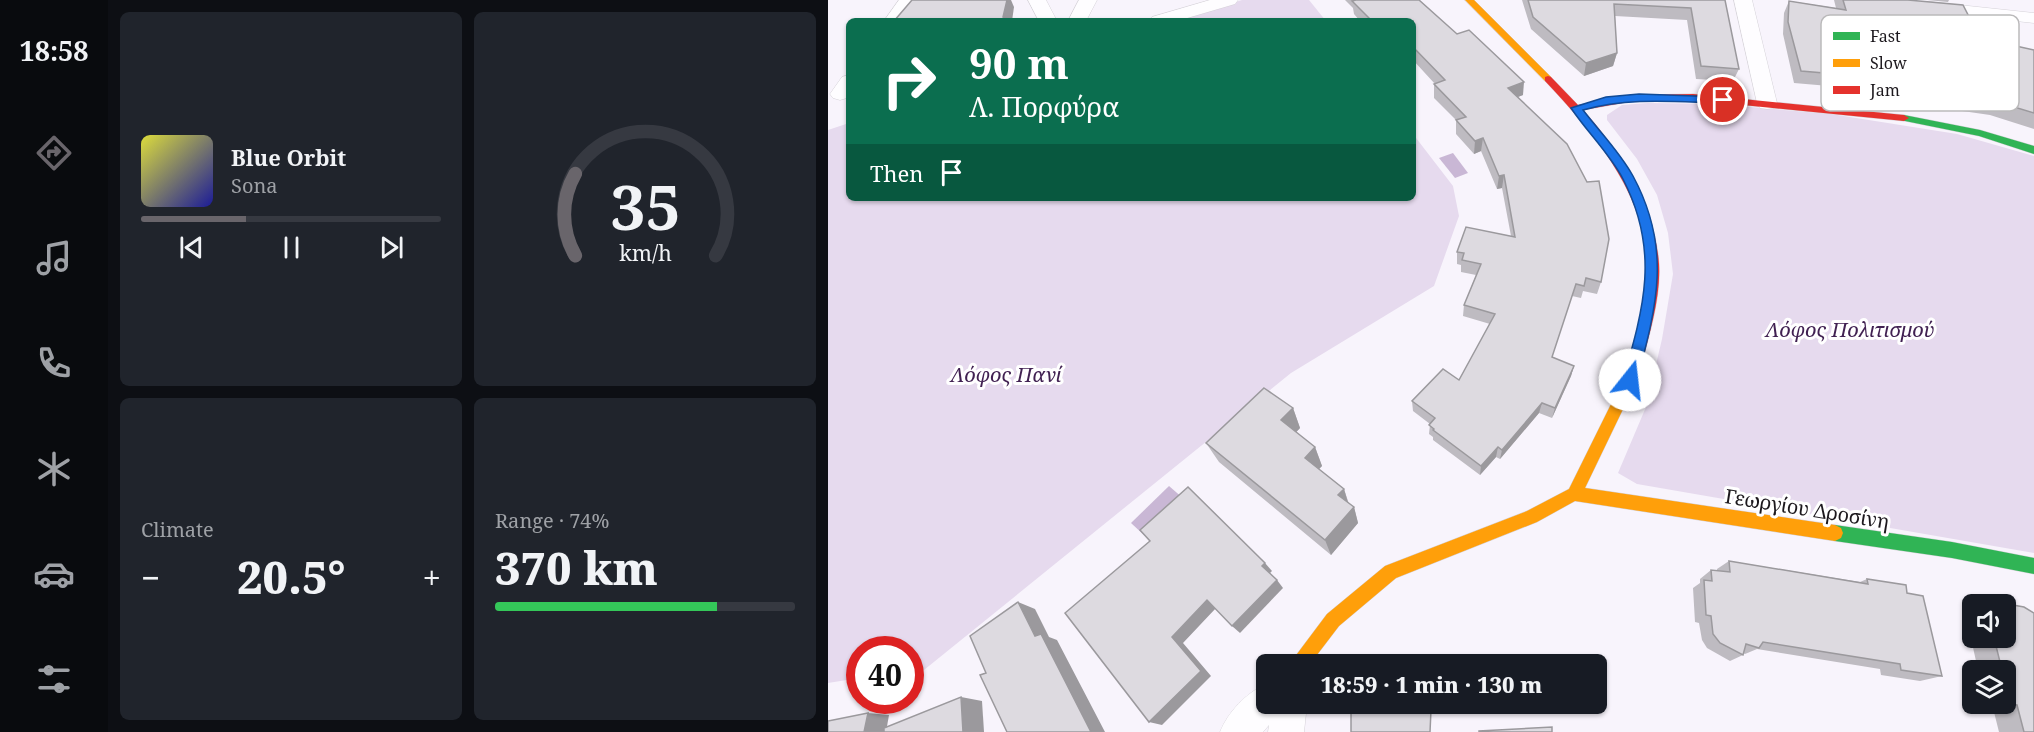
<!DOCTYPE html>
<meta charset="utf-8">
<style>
body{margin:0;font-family:"Noto Serif",serif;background:#20242c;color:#f1f3f6;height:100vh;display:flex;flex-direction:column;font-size:22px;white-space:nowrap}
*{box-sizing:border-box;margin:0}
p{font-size:20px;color:#9ea1a6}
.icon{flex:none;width:33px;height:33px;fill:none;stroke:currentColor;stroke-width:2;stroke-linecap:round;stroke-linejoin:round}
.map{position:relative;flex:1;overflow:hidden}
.sheet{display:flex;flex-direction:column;gap:12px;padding:12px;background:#0d0f14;width:720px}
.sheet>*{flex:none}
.guide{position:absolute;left:18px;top:18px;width:570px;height:183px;border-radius:9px;box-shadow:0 2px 4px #0004;background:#0b6e4f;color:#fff;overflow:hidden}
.fabs{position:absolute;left:1134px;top:594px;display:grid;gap:12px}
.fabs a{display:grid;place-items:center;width:54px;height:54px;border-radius:9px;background:#171b24;box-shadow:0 2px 4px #0004;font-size:30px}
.speed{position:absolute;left:18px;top:636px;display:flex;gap:12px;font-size:30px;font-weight:700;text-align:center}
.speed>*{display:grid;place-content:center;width:78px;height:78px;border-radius:50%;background:#171b24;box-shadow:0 2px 4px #0004;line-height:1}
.speed .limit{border:9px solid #d22;background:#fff;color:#111}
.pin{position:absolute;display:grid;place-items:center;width:51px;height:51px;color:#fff;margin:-26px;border:3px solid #fff;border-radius:50%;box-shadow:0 2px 6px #0007}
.me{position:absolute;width:66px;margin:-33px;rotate:16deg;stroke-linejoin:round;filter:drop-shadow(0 0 4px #0008)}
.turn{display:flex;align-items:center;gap:21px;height:126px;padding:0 24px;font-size:27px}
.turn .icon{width:78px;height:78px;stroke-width:2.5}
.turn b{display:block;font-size:42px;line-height:51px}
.then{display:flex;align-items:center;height:57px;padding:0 24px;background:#0003;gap:12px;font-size:22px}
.big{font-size:45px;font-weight:800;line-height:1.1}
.sheet .widget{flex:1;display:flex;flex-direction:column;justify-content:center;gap:9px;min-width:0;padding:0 21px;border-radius:9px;background:#20242c}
.sheet .dial{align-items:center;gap:0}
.dial svg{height:156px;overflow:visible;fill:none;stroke:#363941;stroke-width:7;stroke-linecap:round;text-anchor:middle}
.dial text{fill:#f1f3f6;stroke:none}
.song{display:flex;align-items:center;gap:18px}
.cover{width:72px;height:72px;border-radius:9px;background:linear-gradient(135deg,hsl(60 70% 55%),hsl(240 70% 35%))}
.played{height:6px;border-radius:3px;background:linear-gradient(90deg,#69656b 35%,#363941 35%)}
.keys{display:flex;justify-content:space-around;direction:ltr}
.heat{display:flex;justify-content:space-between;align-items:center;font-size:33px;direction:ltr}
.charge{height:9px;border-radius:4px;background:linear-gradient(90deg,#34c759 74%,#363941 0)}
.sheet .tiles{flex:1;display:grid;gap:12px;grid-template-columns:repeat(2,1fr)}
.trip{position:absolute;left:428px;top:654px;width:351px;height:60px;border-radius:9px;background:#171b24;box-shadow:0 2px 4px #0004;font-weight:800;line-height:60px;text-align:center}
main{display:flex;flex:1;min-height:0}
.tabs{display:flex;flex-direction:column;width:108px;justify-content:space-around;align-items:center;background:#090b0e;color:#9ea1a6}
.tabs .icon{width:42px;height:42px}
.tabs .on{color:#69656b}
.tabs b{font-size:27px;color:#f1f3f6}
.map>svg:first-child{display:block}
.green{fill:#e6daee}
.water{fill:#c9b7d5}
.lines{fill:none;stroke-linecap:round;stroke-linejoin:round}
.street-casing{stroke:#d5d2d8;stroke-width:1}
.fast-casing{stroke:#d5d2d8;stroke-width:1}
.slow-casing{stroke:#d5d2d8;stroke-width:1}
.jam-casing{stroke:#d5d2d8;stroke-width:1}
.street{fill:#fefdff;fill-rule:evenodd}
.fast{fill:#30b455;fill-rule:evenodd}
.slow{fill:#ff9f0a;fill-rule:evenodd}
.jam{fill:#e5322d;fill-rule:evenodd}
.wall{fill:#bebbc1;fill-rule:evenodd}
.shaded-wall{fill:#9b999d}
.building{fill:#dddae0;stroke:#9b999d;stroke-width:1.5}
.route{fill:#1a73e8;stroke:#114b97;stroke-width:1.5}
.labels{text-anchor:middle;stroke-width:6;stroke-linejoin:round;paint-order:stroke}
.park-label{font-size:20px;font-style:italic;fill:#412152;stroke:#fff}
.street-label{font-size:20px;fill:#1c181d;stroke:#fff}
.key{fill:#fff;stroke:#bbbabb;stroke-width:1.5}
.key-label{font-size:16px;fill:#1c181d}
</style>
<main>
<nav class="tabs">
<b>18:58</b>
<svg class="icon on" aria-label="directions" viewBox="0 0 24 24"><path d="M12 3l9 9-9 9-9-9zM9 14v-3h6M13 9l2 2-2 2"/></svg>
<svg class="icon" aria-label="music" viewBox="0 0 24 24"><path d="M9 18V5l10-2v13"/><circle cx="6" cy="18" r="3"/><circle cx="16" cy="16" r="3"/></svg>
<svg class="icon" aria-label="phone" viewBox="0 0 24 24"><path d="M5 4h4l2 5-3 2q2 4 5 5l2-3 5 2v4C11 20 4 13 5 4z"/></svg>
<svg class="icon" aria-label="climate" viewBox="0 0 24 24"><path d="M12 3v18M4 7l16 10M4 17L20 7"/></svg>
<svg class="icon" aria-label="car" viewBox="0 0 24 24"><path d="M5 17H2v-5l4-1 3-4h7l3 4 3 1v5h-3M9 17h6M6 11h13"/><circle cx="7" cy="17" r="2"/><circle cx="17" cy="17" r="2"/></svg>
<svg class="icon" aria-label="filters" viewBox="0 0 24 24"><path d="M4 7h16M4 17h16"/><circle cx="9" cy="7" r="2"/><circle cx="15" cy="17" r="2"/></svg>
</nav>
<section class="sheet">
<div class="tiles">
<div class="widget">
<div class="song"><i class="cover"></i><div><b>Blue Orbit</b><p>Sona</p></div></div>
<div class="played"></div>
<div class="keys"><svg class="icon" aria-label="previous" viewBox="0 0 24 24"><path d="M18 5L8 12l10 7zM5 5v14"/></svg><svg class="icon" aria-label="pause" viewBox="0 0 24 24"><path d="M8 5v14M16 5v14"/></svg><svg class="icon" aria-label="next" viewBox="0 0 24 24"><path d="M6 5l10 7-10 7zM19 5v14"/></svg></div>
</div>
<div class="widget dial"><svg viewBox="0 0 100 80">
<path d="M14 69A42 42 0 1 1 86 69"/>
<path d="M14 69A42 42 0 0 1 14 27" stroke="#69656b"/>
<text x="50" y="56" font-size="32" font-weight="700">35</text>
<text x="50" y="72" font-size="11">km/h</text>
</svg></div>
<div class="widget"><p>Climate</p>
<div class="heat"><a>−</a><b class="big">20.5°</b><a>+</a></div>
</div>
<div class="widget"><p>Range · 74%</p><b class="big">370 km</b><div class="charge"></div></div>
</div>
</section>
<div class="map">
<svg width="1206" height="732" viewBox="0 0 1206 732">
<rect width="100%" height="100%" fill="#f8f4fc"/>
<g class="green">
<path d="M414 0H481L498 21H347Z"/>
<path d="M820 103 888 104 1003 114 1129 134 1206 156V553L809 484 790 473 818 407 834 339 845 274 840 233 829 195 809 159 779 120V115L794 105Z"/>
<path d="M21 123V198H585V134L625 186 631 216 606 286 463 373 96 670 83 672 82 650H32L31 678 0 683V130Z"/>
</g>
<g class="water">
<path d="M625 153 640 173 627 178 611 158Z"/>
<path d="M341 486 356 499 317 536 303 523Z"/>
</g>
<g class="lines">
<g class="street-casing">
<g id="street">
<path d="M71 0H89L74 21H56Z"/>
<path d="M200 0H218L229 21H211Z"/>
<path d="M251 0H269L258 21H240Z"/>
<path d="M382 0H410L407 4 349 21H321L324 17Z"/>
<path d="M906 0H924L949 103 946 108 939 109 932 108 929 103Z"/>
<path d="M1103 2 1206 13V23L1097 11 1094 7 1097 3Z"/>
<path d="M21 75 19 98 12 100 5 98 2 94 14 77Z"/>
<path d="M438 684V704H479L476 732H440L441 725 435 732H392C400 712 418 693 438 684Z"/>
</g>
</g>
<g class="fast-casing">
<g id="fast">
<path d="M1076 115 1152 130 1206 146V154L1151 136 1072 120V116Z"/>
<path d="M1007 525 1124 542 1206 558V574L1124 558 1007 541 1001 538 999 533 1001 528Z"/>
</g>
</g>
<g class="slow-casing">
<g id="slow">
<path d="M637 0H646L723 77V81H717Z"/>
<path d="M807 357 812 359 814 363 809 380 757 488 1007 525 1013 528 1015 533 1013 538 1007 541 747 501 709 522 568 578 511 626 482 664H464L466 658 499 614 557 566 699 511 741 489 795 380 802 359Z"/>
</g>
</g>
<g class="jam-casing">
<path id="jam" d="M720 76 723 77 750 105 806 95 865 94 1076 115 1081 118 1076 121 865 100 806 101 755 110C793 152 827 206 831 264 833 296 822 332 814 363L812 367H802L800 363C809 332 820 297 819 264 816 191 765 132 717 81V77Z"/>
</g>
<use href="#street" class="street"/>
<use href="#fast" class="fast"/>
<use href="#slow" class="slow"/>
<use href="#jam" class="jam"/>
</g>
<g class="wall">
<path d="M517 0H591L695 95 690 97 773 282 769 294 755 291 753 298 744 296 724 357 746 366 743 376 724 418 711 413 672 459 668 457 652 475 605 440V437L601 434 602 424 585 411 584 401 631 380 662 324 635 316 636 305 648 275 633 272V265L629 264V252L683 236 674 188 669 189 653 151 646 154 628 134V120L606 98V84H607L585 60V21H532L526 14 525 8Z"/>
<path d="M694 0H897L911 69 905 81 868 79 859 20 787 16 789 53 785 66 756 76 703 29Z"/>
<path d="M1006 0H1080L1152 38 1206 50V129L1162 115 1037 97 1036 89 966 83 955 34 956 13 961 1 1008 8Z"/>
<path d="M1099 0H1121L1120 2Z"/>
<path d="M465 408 472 428 468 432 487 447 494 466 491 469 516 489 521 504 526 507 530 523 503 555 391 462 378 443Z"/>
<path d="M901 561 1032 582 1039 579 1079 593 1114 676 1092 681 1053 675 1052 669 929 649 917 654 915 653V655L902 661 879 648 874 640 871 623 867 622 865 588 872 583V579L883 570 889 571V569Z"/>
<path d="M1157 600 1196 607 1206 613V732H1171L1165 708 1158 707 1157 704H1178V670H1150L1136 607ZM1144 604H1178V638H1144Z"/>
</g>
<g class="shaded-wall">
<path d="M179 0H183L186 7 184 21 175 17Z"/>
<path d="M789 53 785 66 756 76 758 63Z"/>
<path d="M696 82 695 95 679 101 680 88Z"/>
<path d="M655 138 653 151 646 154 647 141Z"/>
<path d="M676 175 674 188 669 189 671 176Z"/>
<path d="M746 366 743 376 724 418 727 408Z"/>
<path d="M714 403 711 413 672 459 674 450Z"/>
<path d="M465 408 472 428 461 440 453 420Z"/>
<path d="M487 447 494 466 484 476 477 458Z"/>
<path d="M670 447 668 457 652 475 653 466Z"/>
<path d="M516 489 521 506 510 495Z"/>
<path d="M526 507 530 523 503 555 497 540Z"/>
<path d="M437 563 444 571 441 574 434 566Z"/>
<path d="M449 580 455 588 412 633 404 626Z"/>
<path d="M379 600 388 608 355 643 383 676 334 725 321 722 344 637Z"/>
<path d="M190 602 207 609 221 637 229 640 277 732H263L207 636Z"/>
<path d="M133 697 154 701 156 732H135Z"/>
<path d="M40 713 61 715 58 732H36Z"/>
</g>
<g class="building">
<path d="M84 0H179L175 17 184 21H66Z"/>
<path d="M528 0H591L629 34 641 30 696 82 680 88 739 144 759 182 771 181 781 239 773 282 758 278 756 286 748 284 724 357 746 366 727 408 714 403 674 450 670 447 653 466 605 430 606 429 601 425 607 418 584 401 615 369 631 380 667 314 636 305 653 264 634 260 636 253 629 252 638 227 687 237 676 175 671 176 655 138 647 141 628 120 638 117 606 84 617 80 585 47V21H544L524 1Z"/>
<path d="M700 0H897L911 69 873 66 863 8 786 4 789 53 758 63 705 17Z"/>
<path d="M1015 0H1080L1135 5 1152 38 1206 50V113L1173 103 1045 85 1043 77 973 71 960 22 961 1 1018 10Z"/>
<path d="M436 388 465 408 453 420 487 447 477 458 516 489 510 495 526 507 497 540 378 443Z"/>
<path d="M360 487 437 563 434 566 449 580 404 626 379 600 344 637 373 671 321 722 237 613 322 541 312 530Z"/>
<path d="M901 561 1040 584 1039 579 1078 585 1079 593 1095 596 1114 676 1073 670 1072 664 935 642 931 648 918 644 915 655 892 643 885 634 883 616 878 615 876 580 884 581 883 570 902 572Z"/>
<path d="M1157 600 1196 607 1206 613V732H1196L1189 705 1182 704 1178 686V670H1174L1166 638H1178V604H1158Z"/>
<path d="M190 602 207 636 213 634 263 732H179L152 675 158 673 142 636Z"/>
<path d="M553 661 565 662 567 664H549Z"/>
<path d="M133 697 135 732H56V728Z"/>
<path d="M523 704H599L603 710 602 732H523Z"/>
<path d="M40 713 36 732H0V721Z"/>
<path d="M724 727V732H651V731Z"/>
</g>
<path class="route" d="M811 94 895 97 900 100 895 103C848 102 801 97 755 110 771 131 792 152 805 176 844 248 829 305 809 380L807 384H797L795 380C816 307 832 251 795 179 782 154 759 132 743 108L778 97Z"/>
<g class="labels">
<g class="park-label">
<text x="1022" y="337">Λόφος Πολιτισμού</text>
<text x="178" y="382">Λόφος Πανί</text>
</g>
<g class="street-label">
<text transform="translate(979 509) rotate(9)" y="7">Γεωργίου Δροσίνη</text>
</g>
</g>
<rect x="993" y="15" width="198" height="96" rx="9" class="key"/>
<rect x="1005" y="32" width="27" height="8" fill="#30b455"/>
<rect x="1005" y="59" width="27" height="8" fill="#ff9f0a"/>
<rect x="1005" y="86" width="27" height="8" fill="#e5322d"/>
<g class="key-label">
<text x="1042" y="42">Fast</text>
<text x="1042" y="69">Slow</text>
<text x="1042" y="96">Jam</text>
</g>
</svg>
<div class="fabs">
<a><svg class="icon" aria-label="sound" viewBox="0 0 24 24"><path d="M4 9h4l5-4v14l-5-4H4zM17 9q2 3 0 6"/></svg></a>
<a><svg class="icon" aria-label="layers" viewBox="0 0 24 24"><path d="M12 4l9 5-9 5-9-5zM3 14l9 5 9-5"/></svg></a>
</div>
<div class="speed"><div class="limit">40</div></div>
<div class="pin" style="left:895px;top:100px;background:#d93025"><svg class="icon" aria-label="arrive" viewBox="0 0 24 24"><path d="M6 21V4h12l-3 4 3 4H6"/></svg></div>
<svg class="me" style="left:802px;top:380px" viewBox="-20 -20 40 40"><circle r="19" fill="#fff"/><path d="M0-13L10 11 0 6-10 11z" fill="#1a73e8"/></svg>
<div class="trip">18:59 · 1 min · 130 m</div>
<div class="guide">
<div class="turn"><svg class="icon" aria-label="right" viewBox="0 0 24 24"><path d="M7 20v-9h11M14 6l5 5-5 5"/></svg><div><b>90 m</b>Λ. Πορφύρα</div></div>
<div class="then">Then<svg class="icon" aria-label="arrive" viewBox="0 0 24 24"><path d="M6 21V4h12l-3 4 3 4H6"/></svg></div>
</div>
</div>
</main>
